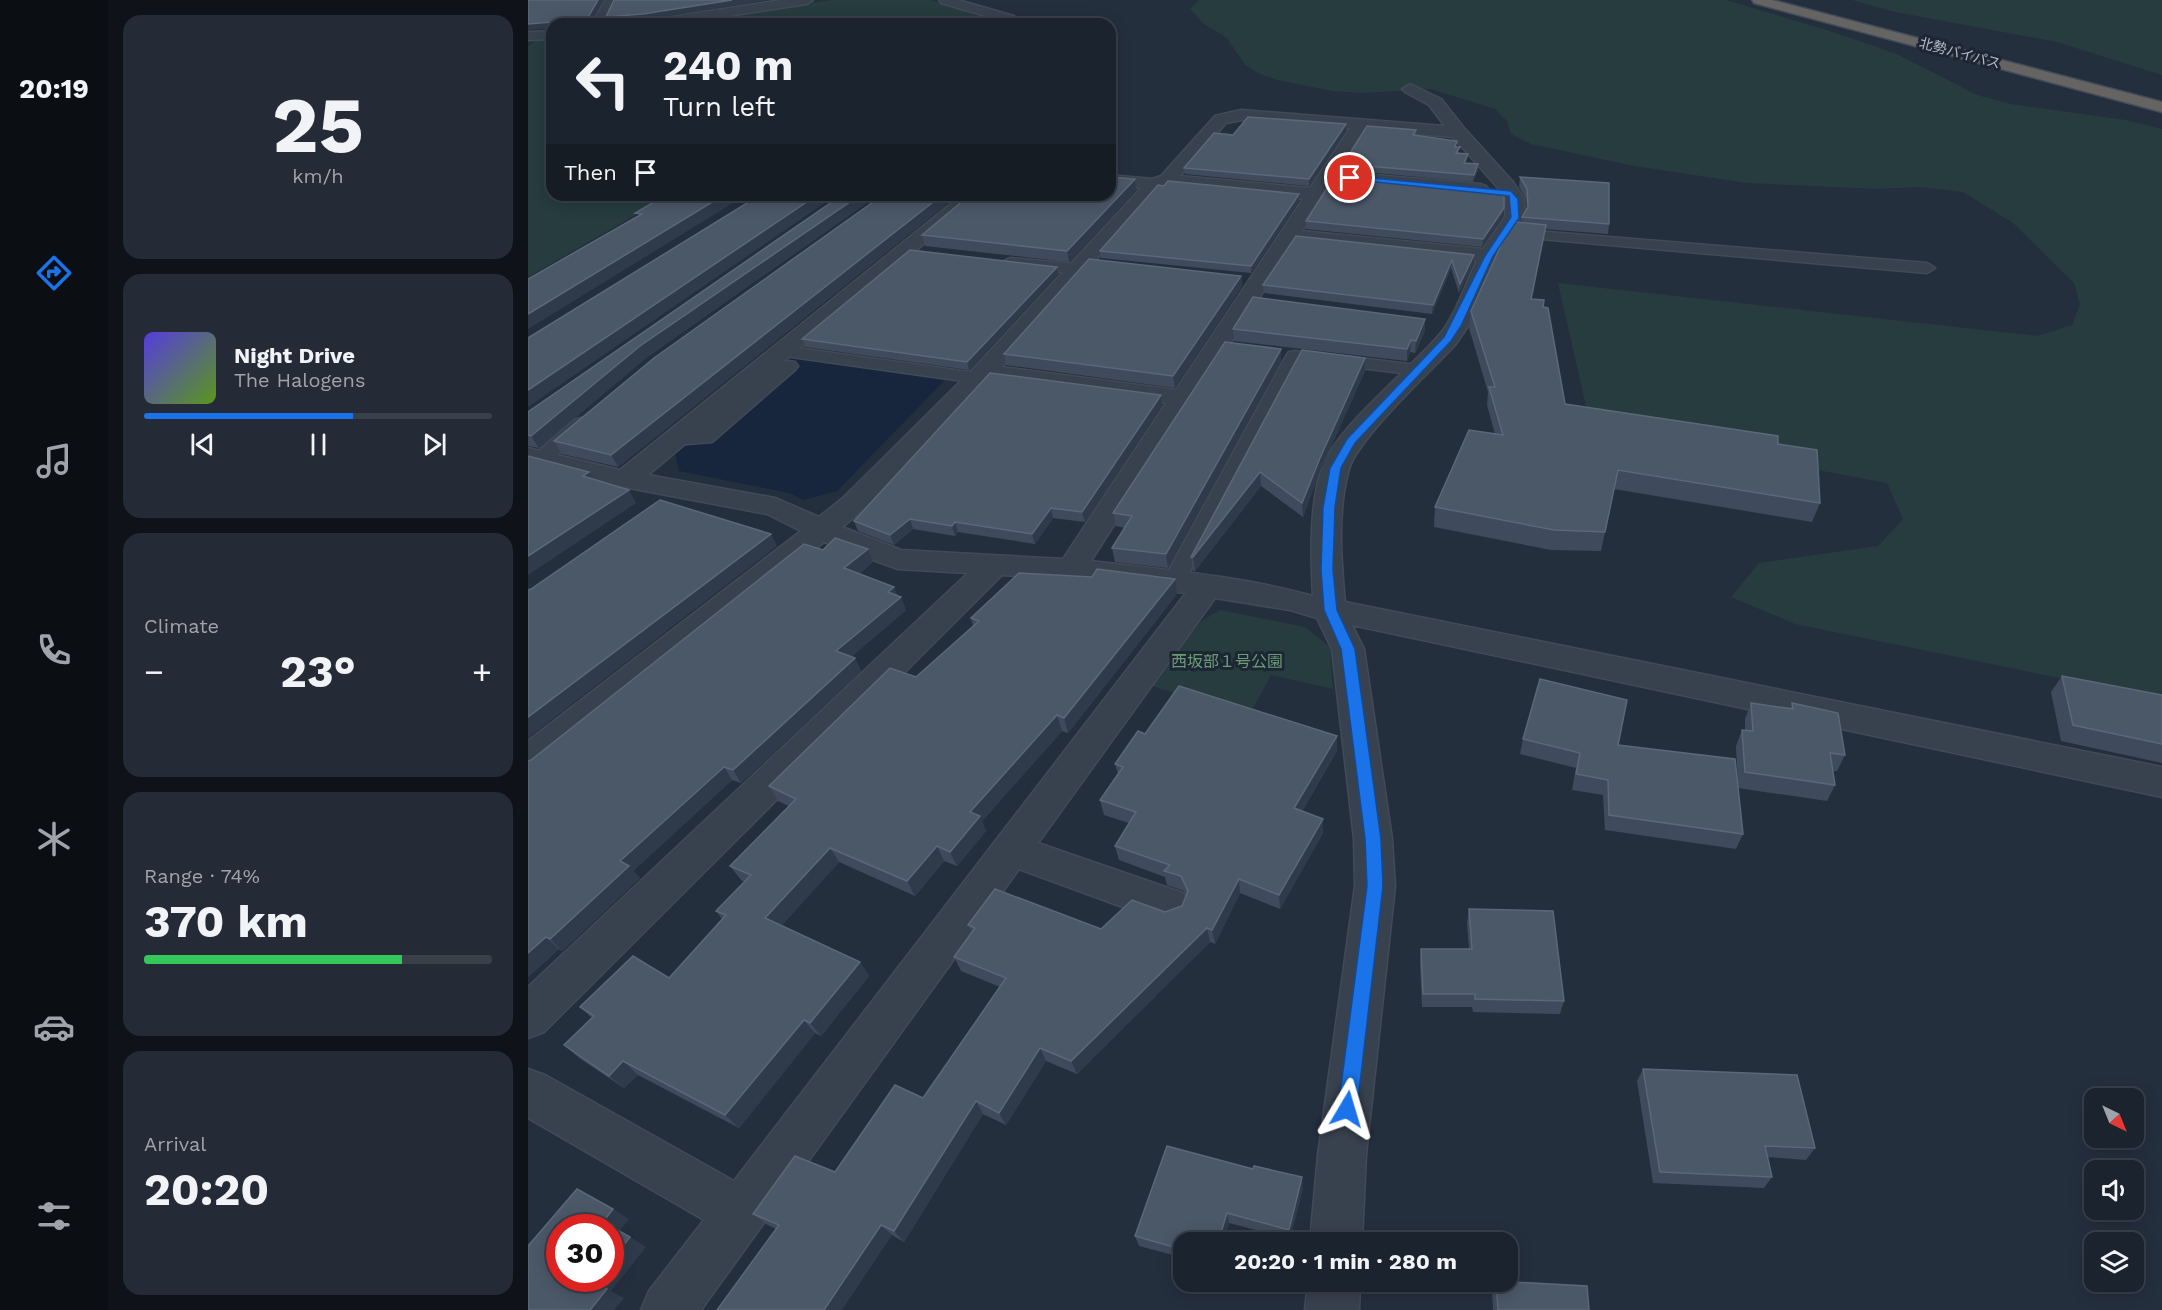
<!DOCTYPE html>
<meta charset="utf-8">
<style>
body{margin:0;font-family:"Work Sans","Noto Sans JP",sans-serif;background:#242b36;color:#f1f3f6;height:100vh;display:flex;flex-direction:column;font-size:22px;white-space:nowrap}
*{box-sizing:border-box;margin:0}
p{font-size:20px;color:#a0a4aa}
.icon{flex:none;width:33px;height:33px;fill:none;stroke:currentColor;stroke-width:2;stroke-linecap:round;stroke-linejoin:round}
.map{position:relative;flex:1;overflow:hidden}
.side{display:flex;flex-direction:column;gap:15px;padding:15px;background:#0f1319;width:420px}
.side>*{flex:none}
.guide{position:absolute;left:18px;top:18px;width:570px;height:183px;border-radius:18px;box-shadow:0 3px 15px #0003,0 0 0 2px #39404a;background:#1b232e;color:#f1f3f6;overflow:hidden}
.needle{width:39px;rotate:137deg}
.buttons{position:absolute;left:1556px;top:1088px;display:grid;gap:12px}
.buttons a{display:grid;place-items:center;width:60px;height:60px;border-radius:12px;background:#1b232e;box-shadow:0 3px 15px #0003,0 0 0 2px #39404a;font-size:30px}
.speed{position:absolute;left:18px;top:1214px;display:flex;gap:12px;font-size:30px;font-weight:700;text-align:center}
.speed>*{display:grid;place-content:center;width:78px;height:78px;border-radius:50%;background:#1b232e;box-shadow:0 3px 15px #0003,0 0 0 2px #39404a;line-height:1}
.speed .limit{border:9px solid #d22;background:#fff;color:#111}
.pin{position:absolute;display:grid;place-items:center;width:51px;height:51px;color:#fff;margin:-26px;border:3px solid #fff;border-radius:50%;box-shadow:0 2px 6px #0007}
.me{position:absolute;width:66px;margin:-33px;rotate:7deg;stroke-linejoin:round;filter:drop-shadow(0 0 4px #0008)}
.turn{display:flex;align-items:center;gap:21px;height:126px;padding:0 18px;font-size:27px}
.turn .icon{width:78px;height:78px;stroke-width:2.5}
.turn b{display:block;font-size:42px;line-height:51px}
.then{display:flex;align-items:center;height:57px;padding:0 18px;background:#0003;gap:12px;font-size:22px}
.big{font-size:45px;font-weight:700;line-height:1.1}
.side .widget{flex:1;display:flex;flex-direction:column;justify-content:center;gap:9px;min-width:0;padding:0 21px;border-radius:18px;background:#242b36}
.side .dial{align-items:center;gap:0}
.dial b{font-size:78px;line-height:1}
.song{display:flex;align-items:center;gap:18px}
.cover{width:72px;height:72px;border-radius:9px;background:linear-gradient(135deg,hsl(250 70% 55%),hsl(90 70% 35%))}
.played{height:6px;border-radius:3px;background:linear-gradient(90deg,#1a73e8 60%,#39404a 60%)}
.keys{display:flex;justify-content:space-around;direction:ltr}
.heat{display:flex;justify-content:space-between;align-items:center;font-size:33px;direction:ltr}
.charge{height:9px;border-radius:4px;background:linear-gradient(90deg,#34c759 74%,#39404a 0)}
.trip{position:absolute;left:645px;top:1232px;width:345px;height:60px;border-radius:18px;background:#1b232e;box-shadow:0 3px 15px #0003,0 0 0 2px #39404a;font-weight:700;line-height:60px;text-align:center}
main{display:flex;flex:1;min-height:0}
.tab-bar{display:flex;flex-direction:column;width:108px;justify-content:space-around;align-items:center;background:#0b0e12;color:#a0a4aa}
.tab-bar .icon{width:42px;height:42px}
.tab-bar .selected{color:#1a73e8}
.tab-bar b{font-size:27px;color:#f1f3f6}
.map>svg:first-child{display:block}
.green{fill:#263c3f}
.water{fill:#17263c}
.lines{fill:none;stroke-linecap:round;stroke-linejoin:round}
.service-casing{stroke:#414a57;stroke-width:3}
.minor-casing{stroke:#414a57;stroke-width:3}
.trunk-casing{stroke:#434c59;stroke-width:3}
.service{fill:#38414e;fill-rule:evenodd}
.minor{fill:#38414e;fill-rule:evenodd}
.trunk{fill:#656462;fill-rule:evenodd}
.wall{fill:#3f4b5c}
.shaded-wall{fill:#2f3b4b}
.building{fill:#4b5868;stroke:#5c6777;stroke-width:1.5}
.route{fill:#1a73e8;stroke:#114b97;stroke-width:1.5}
.labels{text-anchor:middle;stroke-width:6;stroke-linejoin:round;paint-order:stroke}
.far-street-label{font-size:14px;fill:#b4bcc9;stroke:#1d2633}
.park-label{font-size:16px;fill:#6b9a76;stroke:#1d2633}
</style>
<main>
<nav class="tab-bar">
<b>20:19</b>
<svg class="icon selected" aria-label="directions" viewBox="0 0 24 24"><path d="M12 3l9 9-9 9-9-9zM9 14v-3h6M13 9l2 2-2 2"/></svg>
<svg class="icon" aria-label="music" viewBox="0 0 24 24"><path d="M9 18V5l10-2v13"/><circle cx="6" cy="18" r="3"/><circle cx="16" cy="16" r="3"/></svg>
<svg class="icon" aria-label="phone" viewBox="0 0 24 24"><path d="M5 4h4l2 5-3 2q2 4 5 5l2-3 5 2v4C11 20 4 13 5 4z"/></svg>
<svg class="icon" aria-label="climate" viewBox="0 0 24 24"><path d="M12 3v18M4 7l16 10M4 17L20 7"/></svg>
<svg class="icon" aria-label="car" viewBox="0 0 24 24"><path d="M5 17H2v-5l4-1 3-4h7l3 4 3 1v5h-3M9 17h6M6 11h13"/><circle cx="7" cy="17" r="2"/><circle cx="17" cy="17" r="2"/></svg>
<svg class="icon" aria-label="filters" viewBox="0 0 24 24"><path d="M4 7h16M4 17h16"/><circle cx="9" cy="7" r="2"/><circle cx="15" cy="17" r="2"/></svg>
</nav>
<section class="side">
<div class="widget dial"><b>25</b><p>km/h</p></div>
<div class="widget">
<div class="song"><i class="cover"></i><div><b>Night Drive</b><p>The Halogens</p></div></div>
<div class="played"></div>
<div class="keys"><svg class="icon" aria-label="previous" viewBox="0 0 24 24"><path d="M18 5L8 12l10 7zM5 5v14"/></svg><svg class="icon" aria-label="pause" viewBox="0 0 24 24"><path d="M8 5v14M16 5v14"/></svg><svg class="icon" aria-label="next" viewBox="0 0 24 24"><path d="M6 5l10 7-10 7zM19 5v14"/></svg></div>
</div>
<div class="widget"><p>Climate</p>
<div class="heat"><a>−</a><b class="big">23°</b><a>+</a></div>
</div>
<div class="widget"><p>Range · 74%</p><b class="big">370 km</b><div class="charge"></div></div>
<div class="widget"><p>Arrival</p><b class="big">20:20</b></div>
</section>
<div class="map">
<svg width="1634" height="1310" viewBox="0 0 1634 1310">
<rect width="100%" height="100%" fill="#242f3e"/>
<g class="green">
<path d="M303 0H403L474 22 473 24H137Z"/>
<path d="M671 0H1198L1299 30 1369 54 1449 95 1483 104 1598 120 1634 129V699L1267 624 1203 597 1231 563 1350 546 1375 519 1359 483 1063 428 1030 283 1510 336 1544 325 1552 304 1546 283 1485 223 1435 192 1391 187 1349 189 1219 183 1106 166 1003 144 983 134 979 121 967 109 903 89 834 93 804 91 750 80 730 73 717 65 699 38 676 24 662 9Z"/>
<path d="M1324 0H1634V75L1529 42 1367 12Z"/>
<path d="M24 38V195H142L0 277V46L9 40Z"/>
<path d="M692 610 777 627 802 647 805 689 743 675 721 716 624 686 672 622Z"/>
</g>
<path class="water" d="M263 356 420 377 309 491 276 500 261 493 151 471 147 453 160 442 185 440 252 365Z"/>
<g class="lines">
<g class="service-casing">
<g id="service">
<path d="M983 229 1399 263 1407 268 1399 273 978 236 976 233Z"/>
<path d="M482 258 548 264 556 269 548 274 477 265 474 262Z"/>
<path d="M255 346 449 373 455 374 458 378 455 382 449 383 249 355 246 351 249 347Z"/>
<path d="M767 351 773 352 776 356 657 581 654 586 646 588 638 586 635 581 758 356 761 352Z"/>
<path d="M806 355 890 365 896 366 899 370 896 374 890 375 800 364 797 360 800 356Z"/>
<path d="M261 361 267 362 270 366 267 370 184 442 147 445 140 443 137 439 140 435 172 432 255 362Z"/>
<path d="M53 418 60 420 62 424 60 428 19 464H5L2 460 5 456 46 420Z"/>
</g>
</g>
<g class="minor-casing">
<g id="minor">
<path d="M77 0H89L78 24H64Z"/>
<path d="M254 0H285L279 4 147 24H114L121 20Z"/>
<path d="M411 0H430L486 16 490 24H476L475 21 413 3Z"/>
<path d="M24 31V39L0 40V32Z"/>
<path d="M882 84 913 99 936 128 985 182 996 199 997 217 971 256 940 326 928 344C903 371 830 438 821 469 809 511 813 560 817 602L1634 767V797L824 625 836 649 864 839 867 886 838 1155 834 1242H782L790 1155 827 886 826 839 804 649 789 618 762 610 687 598 510 843 655 893 661 906 655 919 641 924 491 869 173 1310H113L121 1291 176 1220 0 1118V1069L17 1075 206 1181 658 593 543 579 474 575 16 1032 0 1038V987L440 573 370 569 296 542 13 771 0 775V741L273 531 239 514 64 481 0 464V448L92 470 434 195H454L120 475 247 498 291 517 315 498 447 367 613 188 582 185V175L624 179 633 176 687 116 713 110 917 126 901 105 877 92 874 89ZM713 120 822 128 782 188 652 176 698 123ZM838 130 925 137 971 189 978 199 977 217 955 249 774 231 805 182 952 196 958 194 961 190 958 186 952 184 811 172ZM639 185 775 199 648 390 474 367 632 187ZM767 242 949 261C937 284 928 315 912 334 880 372 811 424 794 468 781 504 783 558 785 596 713 576 637 570 563 561ZM462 380 638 403 535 559 373 550 314 527 335 510Z"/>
<path d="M780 1281H832L831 1310H777Z"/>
</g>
</g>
<g class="trunk-casing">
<path id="trunk" d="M1224 0H1244L1634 102V112L1226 3Z"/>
</g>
<use href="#service" class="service"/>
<use href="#minor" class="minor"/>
<use href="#trunk" class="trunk"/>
</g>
<g class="wall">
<path d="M818 130 781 186 657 174 656 168 705 135Z"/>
<path d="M888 130V136L929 147 931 154H940L938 163 950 164V170L945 182 815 170V164Z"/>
<path d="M992 177 1081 224 1080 234 1017 229 1004 299 1015 307 1037 404 1250 444 1292 503 1284 522 1086 489 1073 551 1023 550 906 527 907 507 967 434 959 405 960 392 941 328 943 311 994 223V217L999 209 998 199 991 187Z"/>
<path d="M607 179 608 190 541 262 397 246 394 235Z"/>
<path d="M771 194V201L723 273 573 258 572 251Z"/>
<path d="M314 195H350L118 358 11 448 0 446V412Z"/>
<path d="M355 195H430L90 467 34 454 26 441Z"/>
<path d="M975 216 954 247 778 229V221Z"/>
<path d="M768 236 946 263 931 293 923 268 904 314 736 293 735 285Z"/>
<path d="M529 267 530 274 441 370 277 347 274 339Z"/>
<path d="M713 276 714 286 647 388 478 365 476 354Z"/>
<path d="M897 319V331L887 353 882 352 879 361 706 341 705 329Z"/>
<path d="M774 350 837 371 792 471 775 517 733 486 667 571H665L663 557Z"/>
<path d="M753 361 640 568 587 562 584 548 597 528 588 526 585 513Z"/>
<path d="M633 395 634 405 557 522 525 518 507 544 430 532 427 536 385 529 366 545 330 531 326 521Z"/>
<path d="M295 550 345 562 331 574 366 587 369 595 378 610 323 657 327 658 333 671 213 783 204 780 105 871 112 878 34 951 31 949 0 977 3 760Z"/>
<path d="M649 594 540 733 534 731 454 821 458 831 429 866 416 861 387 896 311 862 254 925 332 962 341 976 293 1036 287 1033 211 1128 110 1075 96 1088 51 1058 36 1045 64 1018 52 1007 141 978 194 919 188 911 216 882 213 880 202 866 261 806 250 801 241 786 388 677 445 626 443 618Z"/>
<path d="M1534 676 1634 695V763L1533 741 1523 692Z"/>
<path d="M1223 703 1262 709 1264 703 1317 755 1309 771H1305L1307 785 1299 801 1210 788 1215 834 1208 849 1077 830 1075 795 1044 790 1048 768 992 754 995 739 1090 745 1210 785 1208 746 1214 730H1217V719Z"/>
<path d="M617 734 809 751 774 811 795 819V833L752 909 712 893 687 944 682 942 549 1074 518 1061 478 1125 455 1114 376 1242 364 1235 248 1229 238 1224 225 1214 307 1172 395 1098 472 987 433 971 426 957 444 932 440 925 573 929 637 912 654 906 658 896 656 891 639 885 637 877 591 860 587 846 601 823 576 815 572 800 590 774 587 764Z"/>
<path d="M941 909 1036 1001 1032 1014 945 1012 944 1007H894L892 963 893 949H941L939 923Z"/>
<path d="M1115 1069 1287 1148 1278 1160 1240 1157 1244 1177 1236 1188 1125 1183 1109 1081Z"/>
<path d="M775 1188 762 1239 701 1223 695 1242H656V1258L611 1246 607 1236Z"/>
<path d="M968 1281 1061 1310H965L964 1291Z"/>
</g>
<g class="shaded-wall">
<path d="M70 0H76L62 24H24V28L0 30V24Z"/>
<path d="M204 0H240L117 20 81 23 78 17Z"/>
<path d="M818 124V130L781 186V179Z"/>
<path d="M950 164V170L945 182 946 175Z"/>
<path d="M607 179 608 190 541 262 539 251Z"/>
<path d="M771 194V201L723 273V266Z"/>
<path d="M196 195H218L0 329V314Z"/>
<path d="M289 195H308L0 407V390Z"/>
<path d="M332 195H350L118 358 11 448 3 436 112 346Z"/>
<path d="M414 195H430L90 467 83 455Z"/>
<path d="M976 208 975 216 954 247 955 239Z"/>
<path d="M1018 225 1015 241 1001 316 1003 299Z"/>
<path d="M946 255V263L931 293 932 284Z"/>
<path d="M924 260 923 268 904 314 905 305Z"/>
<path d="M529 267 530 274 441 370 439 362Z"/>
<path d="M713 276 714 286 647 388 645 376Z"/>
<path d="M897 319V331L887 353 888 341Z"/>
<path d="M883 340 882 352 879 361V349Z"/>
<path d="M753 349V361L640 568 638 554Z"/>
<path d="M837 358V371L792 471 775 517 774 503 792 458Z"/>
<path d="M633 395 634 405 557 522 554 512Z"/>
<path d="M61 472 69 484 55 476Z"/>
<path d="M732 472 733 486 667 571 665 557Z"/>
<path d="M101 490 108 503 0 575V556Z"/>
<path d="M523 508 525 518 507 544 504 534Z"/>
<path d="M382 519 385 529 366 545 362 535Z"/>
<path d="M427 522 430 532 427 536 424 526Z"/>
<path d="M243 534 249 546 0 738V717Z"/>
<path d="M340 549 345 562 322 581 316 568Z"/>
<path d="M647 579 649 594 540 733 536 718Z"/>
<path d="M366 587 371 599 373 597 378 610 315 664 308 651 360 592Z"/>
<path d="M327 658 333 671 213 783 205 770Z"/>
<path d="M529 715 534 731 454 821 458 831 429 866 422 852 442 812Z"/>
<path d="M809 736V751L767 822 766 808Z"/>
<path d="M196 767 204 780 105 871 112 878 34 951 22 939 92 861Z"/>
<path d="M795 819V833L752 909 751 895Z"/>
<path d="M409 846 416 861 387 896 379 881Z"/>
<path d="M302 848 311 862 248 932 237 918Z"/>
<path d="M711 879 712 893 687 944 684 930Z"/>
<path d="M679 928 682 942 549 1074 543 1061Z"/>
<path d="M18 937 31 949 0 977V953Z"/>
<path d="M332 962 341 976 293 1036 282 1023Z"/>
<path d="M276 1020 287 1033 211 1128 197 1115Z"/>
<path d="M512 1048 518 1061 478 1125 471 1113Z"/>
<path d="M95 1061 110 1075 96 1088 81 1076Z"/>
<path d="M448 1101 455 1114 376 1242 366 1231Z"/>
<path d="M774 1177 775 1188 762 1239 761 1230Z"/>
<path d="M85 1209 101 1219 90 1233 75 1222Z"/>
<path d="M699 1213 701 1223 695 1242H690Z"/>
<path d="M353 1225 364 1235 314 1310H296Z"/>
<path d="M102 1237 118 1247 83 1291 96 1298 86 1310H62L67 1282 70 1278H82V1262Z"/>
</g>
<g class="building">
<path d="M0 0H70L59 19 0 24Z"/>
<path d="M86 0H204L115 14 78 17Z"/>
<path d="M720 117 818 124 781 179 656 168 686 133 705 135Z"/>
<path d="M839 126 888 130 885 135 929 141 927 147H932L928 153 940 154 936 163 950 164 946 175 815 164Z"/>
<path d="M582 177 607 179 539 251 394 235 442 195H582Z"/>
<path d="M806 177 976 192V208L955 239 778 221Z"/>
<path d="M992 177 1081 183V224L994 217 1000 207 999 189Z"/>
<path d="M640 181 771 194 723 266 572 251 630 185 636 186Z"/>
<path d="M138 195H196L0 314V279L114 214 107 213Z"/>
<path d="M232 195H289L0 390V338Z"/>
<path d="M314 195H332L112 346 3 436 0 435V412Z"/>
<path d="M355 195H414L83 455 26 441 126 358Z"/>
<path d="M987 222 1018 225 1003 299 1016 300 1015 307 1020 308 1037 404 1250 436V444L1289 450 1292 503 1090 470 1077 532 1026 530 907 507 941 430 975 435 961 387H967L943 311 975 241Z"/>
<path d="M768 236 946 255 932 284 924 260 905 305 735 285Z"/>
<path d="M382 250 529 267 439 362 274 339Z"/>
<path d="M561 259 713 276 645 376 476 354Z"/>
<path d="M725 297 897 319 888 341 883 340 879 349 705 329Z"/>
<path d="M697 342 753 349 638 554 584 548 604 516 585 513Z"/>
<path d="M774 350 837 358 792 458 774 503 732 472 665 557H663Z"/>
<path d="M462 373 633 395 554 512 523 508 504 534 427 522 424 526 382 519 362 535 326 521Z"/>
<path d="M0 456 61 472 55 476 101 490 0 556Z"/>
<path d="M132 500 243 534 0 717V590L3 589Z"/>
<path d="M307 538 340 549 316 568 366 587 360 592 373 597 308 651 327 658 205 770 196 767 92 861 101 866 22 939 18 937 0 953V761L3 760 276 544 295 550Z"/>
<path d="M569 569 647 579 536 718 529 715 442 812 452 816 422 852 409 846 379 881 302 848 237 918 332 962 282 1023 276 1020 197 1115 95 1061 81 1076 36 1045 66 1016 52 1007 105 956 141 978 198 915 188 911 223 875 202 866 268 799 241 786 362 668 388 677 451 621 443 618 491 573 564 577Z"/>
<path d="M1534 676 1634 695V744L1545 725Z"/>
<path d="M1012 679 1099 700 1090 745 1207 759 1215 834 1081 815 1080 780 1048 774 1052 753 995 739Z"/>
<path d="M651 686 809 736 766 808 795 819 751 895 711 879 684 930 679 928 543 1061 512 1048 471 1113 448 1101 366 1231 353 1225 296 1310H189L251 1225 225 1214 267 1156 307 1172 367 1085 395 1098 478 978 426 957 447 928 440 925 467 889 573 929 604 900 637 912 654 906 660 891 653 876 636 871 642 865 587 846 608 812 572 800 595 767 587 764 610 731 617 734Z"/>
<path d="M1223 703 1265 709 1264 703 1310 713 1317 755 1302 753 1307 785 1217 772 1214 730 1225 731Z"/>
<path d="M941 909 1025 911 1036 1001 947 999V994H895L893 949H944Z"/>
<path d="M1115 1069 1269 1075 1287 1148 1237 1146 1244 1177 1132 1172Z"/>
<path d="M639 1146 725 1169 726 1166 774 1177 761 1230 699 1213 690 1242H656V1250L607 1236Z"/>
<path d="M49 1189 85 1209 75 1222 102 1237 82 1262V1227H32V1278H70L67 1282 79 1289 62 1310H0V1246Z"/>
<path d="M968 1281 1059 1286 1061 1310H970Z"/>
</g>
<path class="route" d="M822 176 983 191 990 199 991 218 965 256 933 326 923 341 827 443 813 468 807 507 805 570 809 610 827 649 853 839 855 886 829 1109 826 1116 819 1119 813 1116 810 1109 839 886 837 839 813 649 796 610 793 570 795 507 802 468 819 439 916 337 957 256 983 217 981 196 819 179Z"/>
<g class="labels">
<g class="far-street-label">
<text transform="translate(1432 53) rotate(15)" y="5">北勢バイパス</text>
</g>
<g class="park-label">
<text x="699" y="667">西坂部１号公園</text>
</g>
</g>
</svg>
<div class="buttons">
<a><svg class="needle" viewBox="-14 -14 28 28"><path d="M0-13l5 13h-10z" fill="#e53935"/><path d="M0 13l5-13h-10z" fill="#a0a4aa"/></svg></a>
<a><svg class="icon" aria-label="sound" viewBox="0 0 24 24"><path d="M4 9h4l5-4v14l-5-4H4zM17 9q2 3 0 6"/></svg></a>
<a><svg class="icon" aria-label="layers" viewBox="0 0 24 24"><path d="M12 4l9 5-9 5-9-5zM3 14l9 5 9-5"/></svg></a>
</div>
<div class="speed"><div class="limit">30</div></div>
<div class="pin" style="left:822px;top:178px;background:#d93025"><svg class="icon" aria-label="arrive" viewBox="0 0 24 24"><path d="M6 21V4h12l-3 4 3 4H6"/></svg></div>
<svg class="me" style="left:819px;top:1109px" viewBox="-20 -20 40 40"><path d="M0-17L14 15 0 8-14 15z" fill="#1a73e8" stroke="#fff" stroke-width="4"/></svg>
<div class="trip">20:20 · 1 min · 280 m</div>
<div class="guide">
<div class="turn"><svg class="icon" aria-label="left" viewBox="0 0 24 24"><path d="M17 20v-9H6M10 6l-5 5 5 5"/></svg><div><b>240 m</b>Turn left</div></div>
<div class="then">Then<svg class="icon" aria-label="arrive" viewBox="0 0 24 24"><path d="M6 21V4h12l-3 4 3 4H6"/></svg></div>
</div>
</div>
</main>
